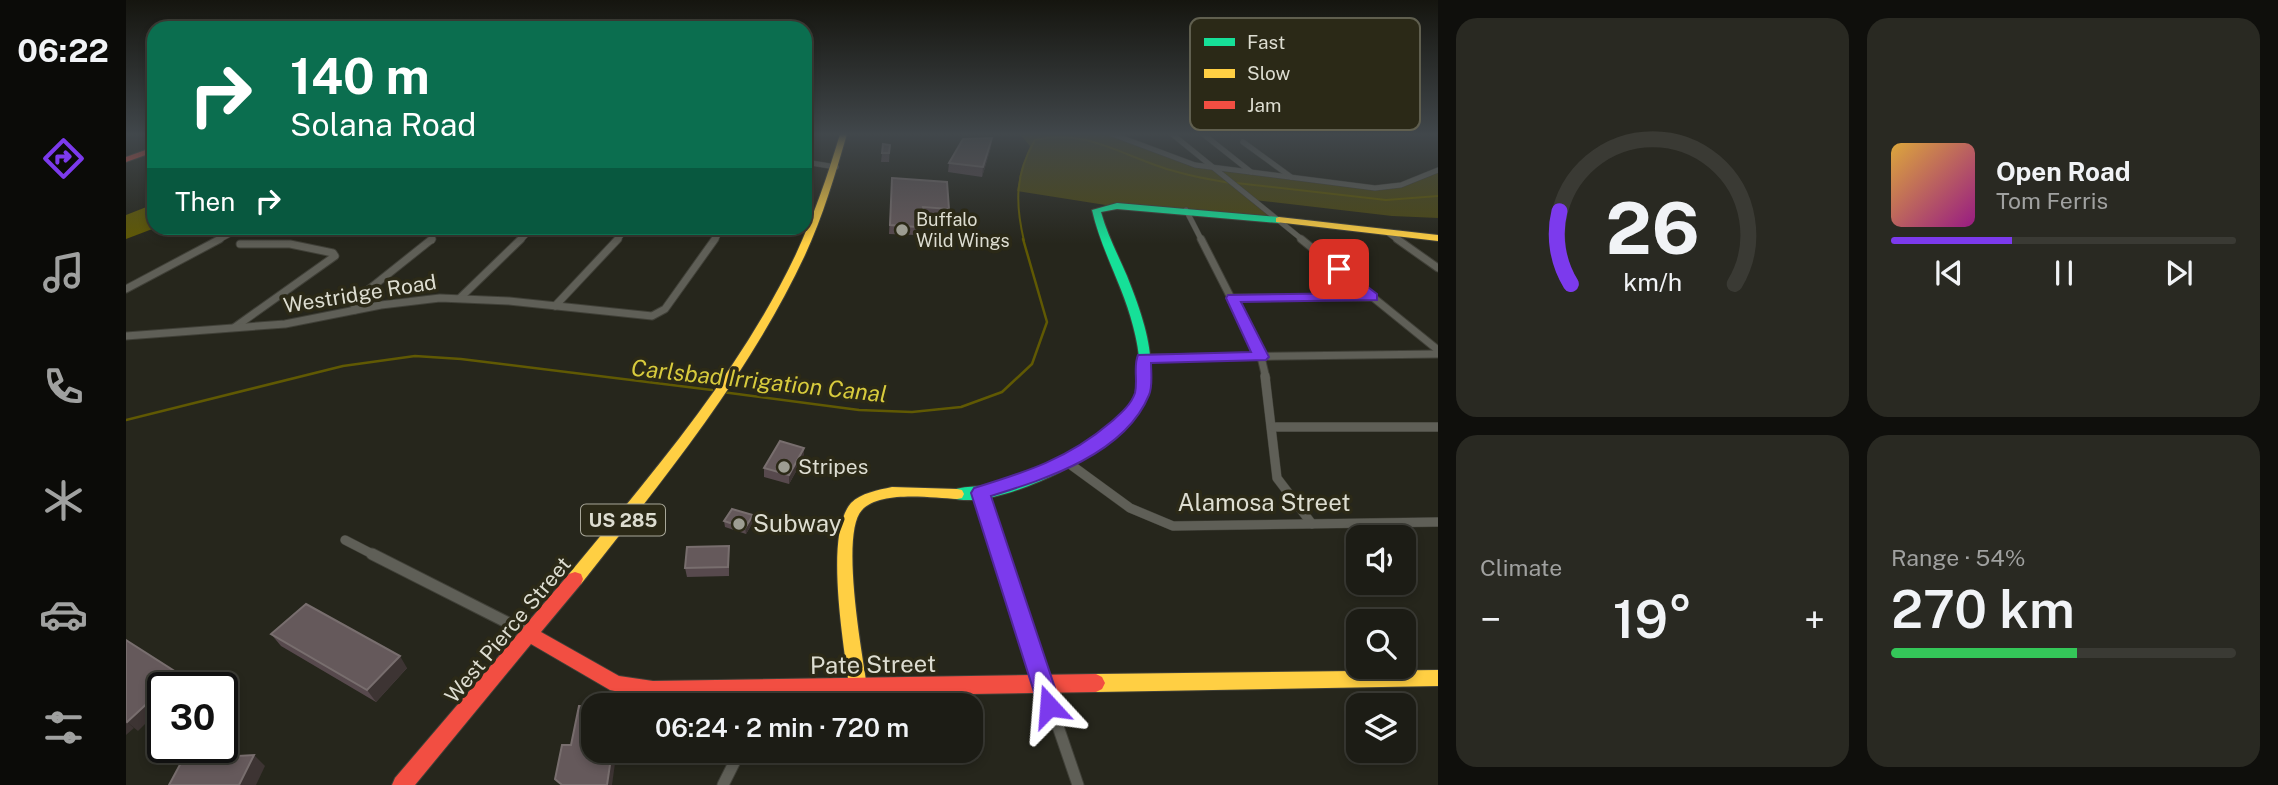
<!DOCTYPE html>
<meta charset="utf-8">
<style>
body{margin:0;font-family:"Public Sans",sans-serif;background:#292922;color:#f1f3f6;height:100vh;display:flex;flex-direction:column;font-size:26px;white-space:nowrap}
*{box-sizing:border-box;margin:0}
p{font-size:23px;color:#a0a1a0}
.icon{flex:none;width:38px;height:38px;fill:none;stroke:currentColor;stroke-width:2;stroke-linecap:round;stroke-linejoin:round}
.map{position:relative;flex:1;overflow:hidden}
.sheet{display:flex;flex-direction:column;gap:18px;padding:18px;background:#0f0f0c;width:840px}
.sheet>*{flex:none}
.top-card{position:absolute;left:21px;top:21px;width:665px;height:214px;border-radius:21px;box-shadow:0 4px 10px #0003,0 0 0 2px #3a3a34;background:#0b6e4f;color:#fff;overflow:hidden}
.controls{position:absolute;left:1220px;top:525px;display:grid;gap:14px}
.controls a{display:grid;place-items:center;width:70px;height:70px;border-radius:14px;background:#1c1c15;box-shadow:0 4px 10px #0003,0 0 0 2px #3a3a34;font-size:35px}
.speed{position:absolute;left:21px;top:672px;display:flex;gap:14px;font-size:35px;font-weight:700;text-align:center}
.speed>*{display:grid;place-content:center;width:91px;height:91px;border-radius:50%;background:#1c1c15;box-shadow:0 4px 10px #0003,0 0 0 2px #3a3a34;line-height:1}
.speed .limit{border:4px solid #111;border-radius:10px;background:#fff;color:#111}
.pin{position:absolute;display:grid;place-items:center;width:60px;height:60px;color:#fff;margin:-30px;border-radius:14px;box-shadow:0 4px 10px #0006}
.me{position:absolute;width:77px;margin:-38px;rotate:341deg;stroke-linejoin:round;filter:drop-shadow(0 0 5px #0008)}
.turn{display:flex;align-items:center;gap:24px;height:147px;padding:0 28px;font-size:32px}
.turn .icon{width:91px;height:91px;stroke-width:2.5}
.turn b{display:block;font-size:49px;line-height:60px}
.then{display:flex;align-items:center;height:66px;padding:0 28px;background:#0003;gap:14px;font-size:26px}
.big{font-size:52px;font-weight:600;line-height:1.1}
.sheet .tile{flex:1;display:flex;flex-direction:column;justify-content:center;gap:10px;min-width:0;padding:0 24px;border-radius:21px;background:#292922}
.sheet .dial{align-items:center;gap:0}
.dial svg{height:182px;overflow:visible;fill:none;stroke:#3a3a34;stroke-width:7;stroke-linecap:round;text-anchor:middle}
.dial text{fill:#f1f3f6;stroke:none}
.song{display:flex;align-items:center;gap:21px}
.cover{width:84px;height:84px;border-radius:10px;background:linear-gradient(135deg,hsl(40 70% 55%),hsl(310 70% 35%))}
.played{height:7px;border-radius:4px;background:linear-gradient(90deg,#7c3aed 35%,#3a3a34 35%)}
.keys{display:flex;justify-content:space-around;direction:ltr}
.heat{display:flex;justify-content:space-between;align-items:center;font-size:38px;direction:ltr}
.charge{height:10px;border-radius:5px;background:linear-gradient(90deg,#34c759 54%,#3a3a34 0)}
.sheet .tiles{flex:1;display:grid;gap:18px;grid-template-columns:repeat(2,1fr)}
.trip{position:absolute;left:455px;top:693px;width:402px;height:70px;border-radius:21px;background:#1c1c15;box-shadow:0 4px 10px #0003,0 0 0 2px #3a3a34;font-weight:600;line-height:70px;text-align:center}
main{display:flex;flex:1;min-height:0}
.tab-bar{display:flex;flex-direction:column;width:126px;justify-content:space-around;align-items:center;background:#0b0b08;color:#a0a1a0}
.tab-bar .icon{width:49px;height:49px}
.tab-bar .selected{color:#7c3aed}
.tab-bar b{font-size:32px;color:#f1f3f6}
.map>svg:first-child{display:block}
.green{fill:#4c4812}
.water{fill:#605903}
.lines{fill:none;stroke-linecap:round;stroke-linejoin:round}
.stream-far1{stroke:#605903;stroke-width:2}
.stream{stroke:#605903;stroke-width:2.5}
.street-far3-casing{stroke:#404038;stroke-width:6}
.street-far2-casing{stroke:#404038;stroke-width:9}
.street-far1-casing{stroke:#404038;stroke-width:10}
.street-casing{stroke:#404038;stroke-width:13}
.fast-casing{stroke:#404038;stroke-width:2}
.slow-casing{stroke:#404038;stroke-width:2}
.jam-casing{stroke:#404038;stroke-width:2}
.street-far3{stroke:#5f5f57;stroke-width:5}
.street-far2{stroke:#5f5f57;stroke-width:7}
.street-far1{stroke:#5f5f57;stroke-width:9}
.street{stroke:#5f5f57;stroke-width:11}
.fast{fill:#16e098;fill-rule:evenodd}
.slow{fill:#ffcf43;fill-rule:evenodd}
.jam{fill:#f24e42;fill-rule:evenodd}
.wall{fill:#57494d}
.shaded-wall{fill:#3d3433}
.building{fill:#65595b;stroke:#786e6e;stroke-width:2}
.route{fill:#7c3aed;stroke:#51269a;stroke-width:2}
.poi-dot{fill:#9d9d92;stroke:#2b2917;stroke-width:2.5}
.labels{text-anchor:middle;stroke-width:7;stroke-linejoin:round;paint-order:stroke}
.far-poi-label{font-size:18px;fill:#ddddd1;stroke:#2b2917;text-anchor:start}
.shield{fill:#2b2917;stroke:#a8a799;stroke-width:2}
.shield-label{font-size:19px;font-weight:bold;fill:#ddddd1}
.street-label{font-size:21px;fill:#ddddd1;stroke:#2b2917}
.poi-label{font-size:21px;fill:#ddddd1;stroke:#2b2917;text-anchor:start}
.water-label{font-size:23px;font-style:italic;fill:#d8cb3d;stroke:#2b2917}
.near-street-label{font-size:24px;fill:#ddddd1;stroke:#2b2917}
.near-poi-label{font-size:24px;fill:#ddddd1;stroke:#2b2917;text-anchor:start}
.key{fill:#2b2917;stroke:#605f4f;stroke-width:2}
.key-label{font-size:19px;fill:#ddddd1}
</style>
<main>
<nav class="tab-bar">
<b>06:22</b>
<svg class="icon selected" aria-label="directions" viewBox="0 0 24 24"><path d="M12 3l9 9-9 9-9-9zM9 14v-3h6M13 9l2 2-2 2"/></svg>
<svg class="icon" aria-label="music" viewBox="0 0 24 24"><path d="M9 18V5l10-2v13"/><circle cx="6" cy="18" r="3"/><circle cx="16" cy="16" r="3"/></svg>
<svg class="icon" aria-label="phone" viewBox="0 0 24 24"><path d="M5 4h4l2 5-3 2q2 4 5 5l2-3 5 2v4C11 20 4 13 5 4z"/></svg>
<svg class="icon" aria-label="climate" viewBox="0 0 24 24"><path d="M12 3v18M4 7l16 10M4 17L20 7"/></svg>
<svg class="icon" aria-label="car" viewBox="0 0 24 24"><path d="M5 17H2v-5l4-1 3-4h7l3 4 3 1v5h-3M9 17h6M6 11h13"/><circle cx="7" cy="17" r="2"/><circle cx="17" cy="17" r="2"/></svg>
<svg class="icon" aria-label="filters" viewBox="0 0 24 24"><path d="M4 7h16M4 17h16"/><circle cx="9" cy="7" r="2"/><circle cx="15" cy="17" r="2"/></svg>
</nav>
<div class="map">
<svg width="1312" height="785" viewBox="0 0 1312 785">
<rect width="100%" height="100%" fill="#26261c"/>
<path class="green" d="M894 134H986L1055 161 1249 188 1265 187 1312 170V218L1266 216 1128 200 1151 220 986 206 891 191 895 169 904 146Z"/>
<path class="water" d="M28 204 29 228 0 239V215Z"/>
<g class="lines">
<g class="stream-far1">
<path d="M1110 183 1260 200 1312 196"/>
<path d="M898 241C889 203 889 174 909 140 955 128 992 153 1035 167 1057 175 1081 179 1104 183"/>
</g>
<g class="stream">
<path d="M596 392 733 410 786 412 835 407 876 392 906 364 921 322 897 239"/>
<path d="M0 420 217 366 289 356 335 359 586 390"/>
</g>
<g class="street-far3-casing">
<g id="street-far3">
<path d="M986 134 1069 165 1249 188 1275 185 1312 170"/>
<path d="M1046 134 1178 241"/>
<path d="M1077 134 1125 172"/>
<path d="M1117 142 1165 177"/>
<path d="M679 162 710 167"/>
<path d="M1060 210 1076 241"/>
<path d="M287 228 306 233V241"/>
<path d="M1262 233 1273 241"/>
<path d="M91 241 115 228"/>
<path d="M394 241 407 228"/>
<path d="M490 241 502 228"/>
<path d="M588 241 597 228"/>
</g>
</g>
<g class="street-far2-casing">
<g id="street-far2">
<path d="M1075 239 1135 357 1140 378"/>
<path d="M1175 239 1312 350"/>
<path d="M1271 239 1312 268"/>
<path d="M0 289 94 239"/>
<path d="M334 298 395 239"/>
<path d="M1106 298 1247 297"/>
<path d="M429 306 492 239"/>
<path d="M229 310 228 304 237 294 306 239"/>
<path d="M109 327 209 256 207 253 164 244H114"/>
<path d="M0 336 159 324 255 305 314 298 383 301 526 316 539 309 589 239"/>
<path d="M1018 358 1312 354"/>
</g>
</g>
<g class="street-far1-casing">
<g id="street-far1">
<path d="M1139 376 1151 478 1186 524"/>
<path d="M1147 427H1312"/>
<path d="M941 462 1004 508 1047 526 1312 522"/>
<path d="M854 493 874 556"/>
<path d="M219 540 250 556"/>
</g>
</g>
<g class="street-casing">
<g id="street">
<path d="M246 554 402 633"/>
<path d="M873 554 952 785"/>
<path d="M637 705 645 689"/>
<path d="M597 785 614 751"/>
</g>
</g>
<g class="fast-casing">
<path id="fast" d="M991 203 1153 217 1157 220 1153 223 991 209 975 212C981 234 992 255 1001 276 1043 380 1034 418 934 472 908 485 855 507 826 498L824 494 826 490C842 485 862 487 879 483 915 473 990 434 1007 399 1018 377 1013 349 1007 326 997 286 975 250 966 210Z"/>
</g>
<g class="slow-casing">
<g id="slow">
<path d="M714 134H721C709 175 697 216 679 255 623 375 537 480 455 584L449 586 443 584 441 579 443 574C526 474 614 372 670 254 688 215 702 175 714 134Z"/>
<path d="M1153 217 1312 235V241L1150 222V218Z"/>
<path d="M766 487 831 489 836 490 838 494 836 498 831 499C806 498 755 490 736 510 714 533 736 653 741 686L738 692 732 695 726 692 723 686C718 645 698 534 725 503 735 493 752 490 766 487Z"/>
<path d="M1312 670V686L970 692 964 689 961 683 964 677 970 674Z"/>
</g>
</g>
<g class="jam-casing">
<g id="jam">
<path d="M28 147V152L0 162V157Z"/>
<path d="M449 572 455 574 457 579 455 584 415 632 493 676 527 681 970 674 976 677 979 683 976 689 970 692 527 699 484 690 405 644 289 785H266L269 778 443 574Z"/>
</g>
</g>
<use href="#street-far3" class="street-far3"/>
<use href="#street-far2" class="street-far2"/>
<use href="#street-far1" class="street-far1"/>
<use href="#street" class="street"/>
<use href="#fast" class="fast"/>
<use href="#slow" class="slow"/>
<use href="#jam" class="jam"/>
</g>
<g class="wall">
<path d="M757 144 764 145 763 162H755Z"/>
<path d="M865 147 856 177 822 172 823 163Z"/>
<path d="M766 178 823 209 822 217 797 215V220H791L790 235 763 234Z"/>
<path d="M678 457 663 484 638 477V468Z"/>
<path d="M627 515V522L620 534 599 527 598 521Z"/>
<path d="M603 546V576L561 577 559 568Z"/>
<path d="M145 634 281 668 250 702 155 646Z"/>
</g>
<g class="shaded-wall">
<path d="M866 138 865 147 856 177 857 167Z"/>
<path d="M678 448V457L663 484V475Z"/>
<path d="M627 515V522L620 534 619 528Z"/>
<path d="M274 656 281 668 250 702 241 690Z"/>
<path d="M53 674 62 683 56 688H38Z"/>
<path d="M37 689V706L12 731 1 722Z"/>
<path d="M0 721 8 728 0 735Z"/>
<path d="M486 751H488L490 756 486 785H481Z"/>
<path d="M128 755 139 766 130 785H113Z"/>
</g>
<g class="building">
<path d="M866 138 857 167 823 163 837 139Z"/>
<path d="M757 144 764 145 763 153H756Z"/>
<path d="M766 178 821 182 823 209 797 207 798 212H790L791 227 764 225Z"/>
<path d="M654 441 678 448 663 475 638 468Z"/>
<path d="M606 509 627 515 619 528 598 521Z"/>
<path d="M603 546 602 567 559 568 561 547Z"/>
<path d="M180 604 274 656 241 690 145 634Z"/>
<path d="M0 640 53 674 1 722 0 721Z"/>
<path d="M453 706H467V751H486L481 785H436L429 779 436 745H445Z"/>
<path d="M128 755 113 785H43L57 759Z"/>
</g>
<linearGradient id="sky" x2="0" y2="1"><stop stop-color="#15150f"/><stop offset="0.55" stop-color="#41474b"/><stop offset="1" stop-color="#41474b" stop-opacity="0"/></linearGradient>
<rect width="1312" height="244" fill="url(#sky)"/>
<path class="route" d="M1213 265 1251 294V300L1115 302 1143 357 1140 360 1025 363C1025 372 1027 386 1023 395 999 454 920 479 865 496L935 706 932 714 923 717 915 714 845 493 848 488C900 472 942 459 985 422 994 414 1005 405 1009 393 1012 380 1007 366 1012 355L1125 352 1100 298 1102 295 1234 293 1208 272 1206 269Z"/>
<g class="poi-dot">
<circle cx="776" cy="230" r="7"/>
<circle cx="658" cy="467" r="7"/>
<circle cx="613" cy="524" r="7"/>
</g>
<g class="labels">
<g class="far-poi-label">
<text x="790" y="226">Buffalo<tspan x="790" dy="21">Wild Wings</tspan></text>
</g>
<rect class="shield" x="455" y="504.5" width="84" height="31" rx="5"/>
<g class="shield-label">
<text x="497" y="527">US 285</text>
</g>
<g class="street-label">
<text transform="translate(234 294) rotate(-9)" y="7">Westridge Road</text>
<text transform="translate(382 630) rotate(-50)" y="7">West Pierce Street</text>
</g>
<g class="poi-label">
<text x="672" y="474">Stripes</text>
</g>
<g class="water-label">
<text transform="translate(633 381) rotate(6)" y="8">Carlsbad Irrigation Canal</text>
</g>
<g class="near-street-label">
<text x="1138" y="511">Alamosa Street</text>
<text transform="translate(747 665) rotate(-1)" y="8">Pate Street</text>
</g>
<g class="near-poi-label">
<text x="627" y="532">Subway</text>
</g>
</g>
<rect x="1064" y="18" width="230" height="112" rx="10" class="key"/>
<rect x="1078" y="38" width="31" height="8" fill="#16e098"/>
<rect x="1078" y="69" width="31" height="9" fill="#ffcf43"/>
<rect x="1078" y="101" width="31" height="8" fill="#f24e42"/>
<g class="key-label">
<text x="1121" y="49">Fast</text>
<text x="1121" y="80">Slow</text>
<text x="1121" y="112">Jam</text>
</g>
</svg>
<div class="controls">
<a><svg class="icon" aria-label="sound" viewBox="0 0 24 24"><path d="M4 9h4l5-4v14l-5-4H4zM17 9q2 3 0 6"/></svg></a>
<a><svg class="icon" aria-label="search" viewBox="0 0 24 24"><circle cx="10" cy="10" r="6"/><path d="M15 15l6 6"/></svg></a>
<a><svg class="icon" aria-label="layers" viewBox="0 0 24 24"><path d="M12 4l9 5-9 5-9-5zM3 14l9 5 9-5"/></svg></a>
</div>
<div class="speed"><div class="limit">30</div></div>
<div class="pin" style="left:1213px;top:269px;background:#d93025"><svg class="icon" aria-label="arrive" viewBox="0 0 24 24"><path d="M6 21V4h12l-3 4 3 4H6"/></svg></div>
<svg class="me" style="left:923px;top:706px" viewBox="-20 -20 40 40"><path d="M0-17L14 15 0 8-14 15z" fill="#7c3aed" stroke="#fff" stroke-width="4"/></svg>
<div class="trip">06:24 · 2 min · 720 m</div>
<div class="top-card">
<div class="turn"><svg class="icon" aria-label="right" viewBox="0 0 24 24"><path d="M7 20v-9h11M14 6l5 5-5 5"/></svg><div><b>140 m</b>Solana Road</div></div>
<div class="then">Then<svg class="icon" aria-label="right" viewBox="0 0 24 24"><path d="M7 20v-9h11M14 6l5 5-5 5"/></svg></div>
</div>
</div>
<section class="sheet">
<div class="tiles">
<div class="tile dial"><svg viewBox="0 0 100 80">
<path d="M14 69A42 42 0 1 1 86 69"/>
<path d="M14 69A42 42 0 0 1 9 37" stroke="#7c3aed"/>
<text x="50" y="56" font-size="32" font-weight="700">26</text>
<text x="50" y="72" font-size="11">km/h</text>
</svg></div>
<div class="tile">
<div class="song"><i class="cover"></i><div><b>Open Road</b><p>Tom Ferris</p></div></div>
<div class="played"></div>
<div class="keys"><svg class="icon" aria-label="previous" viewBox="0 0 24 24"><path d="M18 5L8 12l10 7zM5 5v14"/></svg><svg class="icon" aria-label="pause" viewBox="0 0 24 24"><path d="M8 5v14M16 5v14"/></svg><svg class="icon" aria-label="next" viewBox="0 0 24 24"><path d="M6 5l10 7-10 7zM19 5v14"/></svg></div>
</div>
<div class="tile"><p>Climate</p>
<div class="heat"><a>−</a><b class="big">19°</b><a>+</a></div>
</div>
<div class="tile"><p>Range · 54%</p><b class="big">270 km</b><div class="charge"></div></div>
</div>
</section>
</main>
